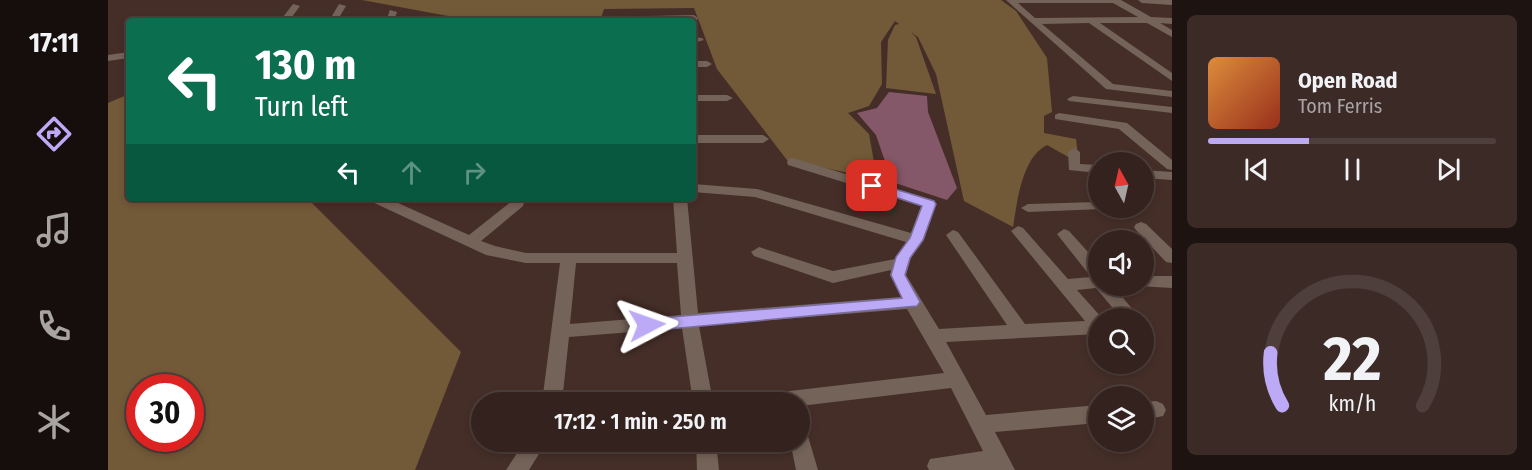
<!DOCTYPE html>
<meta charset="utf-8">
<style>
body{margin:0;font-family:"Fira Sans Condensed",sans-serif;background:#3c2a27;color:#f1f3f6;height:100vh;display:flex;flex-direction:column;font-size:22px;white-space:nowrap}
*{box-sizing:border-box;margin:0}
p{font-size:20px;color:#a9a4a4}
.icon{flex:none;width:33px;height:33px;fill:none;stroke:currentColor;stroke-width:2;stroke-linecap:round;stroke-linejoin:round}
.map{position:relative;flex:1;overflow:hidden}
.details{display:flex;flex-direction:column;gap:15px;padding:15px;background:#1d1310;width:360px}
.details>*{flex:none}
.top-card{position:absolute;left:18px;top:18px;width:570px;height:183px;border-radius:6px;box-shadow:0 3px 9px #0003,0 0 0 2px #4e3f3c;background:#0b6e4f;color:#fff;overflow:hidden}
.needle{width:39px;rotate:352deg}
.tools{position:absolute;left:980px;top:152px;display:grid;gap:12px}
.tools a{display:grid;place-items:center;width:66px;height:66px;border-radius:50%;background:#34221e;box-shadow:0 3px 9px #0003,0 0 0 2px #4e3f3c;font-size:30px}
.speed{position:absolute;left:18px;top:374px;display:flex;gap:12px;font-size:30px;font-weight:700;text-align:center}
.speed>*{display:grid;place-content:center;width:78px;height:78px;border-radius:50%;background:#34221e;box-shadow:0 3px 9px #0003,0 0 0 2px #4e3f3c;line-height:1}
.speed .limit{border:9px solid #d22;background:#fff;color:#111}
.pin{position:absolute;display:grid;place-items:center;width:51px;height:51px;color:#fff;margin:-26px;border-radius:12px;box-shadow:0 3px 9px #0006}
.me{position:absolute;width:66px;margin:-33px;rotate:86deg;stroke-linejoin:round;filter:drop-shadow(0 0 4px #0008)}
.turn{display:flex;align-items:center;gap:21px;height:126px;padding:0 30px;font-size:27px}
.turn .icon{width:78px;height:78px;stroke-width:2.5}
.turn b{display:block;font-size:42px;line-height:51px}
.lanes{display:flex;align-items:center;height:57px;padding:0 30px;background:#0003;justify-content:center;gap:30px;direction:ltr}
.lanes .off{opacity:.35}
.details .widget{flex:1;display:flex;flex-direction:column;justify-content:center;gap:9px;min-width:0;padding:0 21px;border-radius:9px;background:#3c2a27}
.details .dial{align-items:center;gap:0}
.dial svg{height:156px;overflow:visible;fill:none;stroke:#4e3f3c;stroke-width:7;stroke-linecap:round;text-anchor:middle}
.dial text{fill:#f1f3f6;stroke:none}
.song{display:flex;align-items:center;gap:18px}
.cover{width:72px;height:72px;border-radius:9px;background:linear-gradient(135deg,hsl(30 70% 55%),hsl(10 70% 35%))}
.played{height:6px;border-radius:3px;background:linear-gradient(90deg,#bcaaf6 35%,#4e3f3c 35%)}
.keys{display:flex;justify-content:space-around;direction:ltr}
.trip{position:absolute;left:363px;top:392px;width:339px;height:60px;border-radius:30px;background:#34221e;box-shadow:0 3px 9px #0003,0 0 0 2px #4e3f3c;font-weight:600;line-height:60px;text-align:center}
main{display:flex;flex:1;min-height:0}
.tab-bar{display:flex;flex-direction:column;width:108px;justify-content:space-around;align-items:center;background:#150e0c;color:#a9a4a4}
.tab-bar .icon{width:42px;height:42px}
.tab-bar .current{color:#bcaaf6}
.tab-bar b{font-size:27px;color:#f1f3f6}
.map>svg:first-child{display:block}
.green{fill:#725a38;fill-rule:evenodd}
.water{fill:#855869}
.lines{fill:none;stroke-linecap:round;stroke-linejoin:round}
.minor{fill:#746358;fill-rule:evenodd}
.route{fill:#bcaaf6;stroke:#7a6ea0;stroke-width:1.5}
</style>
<main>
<nav class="tab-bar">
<b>17:11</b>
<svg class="icon current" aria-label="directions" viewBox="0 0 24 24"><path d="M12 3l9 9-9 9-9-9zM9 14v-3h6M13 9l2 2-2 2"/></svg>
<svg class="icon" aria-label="music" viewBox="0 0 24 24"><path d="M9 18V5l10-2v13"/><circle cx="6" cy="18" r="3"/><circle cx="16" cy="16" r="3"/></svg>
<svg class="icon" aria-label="phone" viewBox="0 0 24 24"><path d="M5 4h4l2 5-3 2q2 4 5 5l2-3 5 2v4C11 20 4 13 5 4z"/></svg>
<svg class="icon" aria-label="climate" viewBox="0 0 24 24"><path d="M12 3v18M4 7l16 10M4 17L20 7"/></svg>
</nav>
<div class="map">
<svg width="1064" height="470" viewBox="0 0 1064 470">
<rect width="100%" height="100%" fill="#452e28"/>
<g class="green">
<path d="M254 0H893L908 11 939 58 944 112 936 116V133L968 139 971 163 939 145C914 157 909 202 905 227L856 201 828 74 810 37 803 32 808 37 828 94 778 88 780 40 787 25 791 24 787 21 773 42 774 84 761 106 740 113 761 134 769 179 679 160 609 69 586 8 496 9 492 21H340V16Z"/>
<path d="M21 94V198H199L353 352 307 470H0V103ZM32 387H82V438H32Z"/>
</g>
<path class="water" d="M781 92 819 96 820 112 849 188 839 200 784 182 768 135 749 113 769 108Z"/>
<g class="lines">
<g class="minor">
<path d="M898 0H1013L1043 17 1064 18V24L1052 23 1064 30V37L1039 23H992L1064 73V81L981 23 934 24 1005 84 1064 91V97L998 89ZM910 3H1005L1030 17 927 18Z"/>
<path d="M1030 0H1064V5L1034 3Z"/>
<path d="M185 4 192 6 181 21H172Z"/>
<path d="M231 4 238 6 229 21H221Z"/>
<path d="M282 10 289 12 286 21H278Z"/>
<path d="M586 15 590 18 589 20H490L494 17Z"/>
<path d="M329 17 333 21H324Z"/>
<path d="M585 37 594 38 596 40 585 43Z"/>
<path d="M21 52V58L0 61V55Z"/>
<path d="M585 61H599L604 64 599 67H585Z"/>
<path d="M585 95H619L625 98 619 101H585Z"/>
<path d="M965 96 1064 107V113L961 101 959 99Z"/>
<path d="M951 113 1019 123 1064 160V170L1059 169 1011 129 947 119V115Z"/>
<path d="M585 135H655L661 139 655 143H585Z"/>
<path d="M966 148 972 152V164L990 165V173L961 170 960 152Z"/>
<path d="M685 158 826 201 828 204 816 240 803 258 798 275 831 329 899 325 838 235 845 230 850 232 917 324 977 321 903 231 910 226 915 228 960 279 983 277 949 234 956 229 961 231 990 263V285H1004L1032 318H1013L988 288 969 290 994 318H990V334L838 342 878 415 990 405V423L887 432 907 470H821L819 466 822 459 875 451 843 388 692 406V402H646L649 396 656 394 836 373 799 309 591 326 605 402H585L574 328 461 337 454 402H434L452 263H418L378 255 262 201 260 198H279L361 235 404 201H414L416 204 414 207 373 241 387 246 418 253H569L565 198H579L590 313 793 297 782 275 783 270 725 283 646 256 643 252 651 247 725 271 787 259 798 242 647 197 585 192V184L649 189 803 233 813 206 680 165 679 162 680 159ZM468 263H569L573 315 462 324Z"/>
<path d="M1035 170 1064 172V180L1035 178Z"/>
<path d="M990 202V207H996L995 209 920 212 913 208 920 204Z"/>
<path d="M1033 222 1038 224 1064 249V263L1058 262 1028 230 1026 227 1028 224Z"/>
<path d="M1035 276H1064V288L1029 286 1035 285Z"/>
<path d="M1035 324 1041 326 1047 335 1044 340 1035 341Z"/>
<path d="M1048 401 1055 404 1058 410 1055 416 1035 420V402Z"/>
<path d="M692 431 699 433 710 470H688L682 441H692Z"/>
<path d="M417 441H439L421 470H398Z"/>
<path d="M588 441H608L611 470H589Z"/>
</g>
</g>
<path class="route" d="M764 182 826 201 828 204 815 240 802 258 797 275 812 302 809 306 539 331 534 329 531 325 534 320 539 319 794 298 783 275 788 257 802 238 814 206 760 188 758 186 760 183Z"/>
</svg>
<div class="tools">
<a><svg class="needle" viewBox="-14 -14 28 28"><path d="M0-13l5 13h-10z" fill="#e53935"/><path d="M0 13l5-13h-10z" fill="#a9a4a4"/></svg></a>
<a><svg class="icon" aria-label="sound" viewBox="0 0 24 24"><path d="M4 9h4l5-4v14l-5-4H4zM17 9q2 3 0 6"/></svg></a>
<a><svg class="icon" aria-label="search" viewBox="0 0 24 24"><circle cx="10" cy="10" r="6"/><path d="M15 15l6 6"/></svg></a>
<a><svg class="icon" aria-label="layers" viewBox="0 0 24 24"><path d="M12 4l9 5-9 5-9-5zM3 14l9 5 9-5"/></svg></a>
</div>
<div class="speed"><div class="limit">30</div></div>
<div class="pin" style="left:764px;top:186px;background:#d93025"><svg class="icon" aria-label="arrive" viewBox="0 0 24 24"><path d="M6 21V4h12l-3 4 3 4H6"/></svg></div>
<svg class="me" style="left:539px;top:325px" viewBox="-20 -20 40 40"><path d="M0-17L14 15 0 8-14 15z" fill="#bcaaf6" stroke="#fff" stroke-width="4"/></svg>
<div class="trip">17:12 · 1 min · 250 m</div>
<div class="top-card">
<div class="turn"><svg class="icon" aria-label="left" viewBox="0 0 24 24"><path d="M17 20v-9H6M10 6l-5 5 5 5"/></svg><div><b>130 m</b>Turn left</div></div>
<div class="lanes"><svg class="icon" aria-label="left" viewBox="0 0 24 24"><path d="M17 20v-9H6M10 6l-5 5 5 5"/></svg><svg class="icon off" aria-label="ahead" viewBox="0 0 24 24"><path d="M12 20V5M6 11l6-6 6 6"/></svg><svg class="icon off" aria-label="right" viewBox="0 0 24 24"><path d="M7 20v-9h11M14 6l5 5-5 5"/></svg></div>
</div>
</div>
<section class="details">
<div class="widget">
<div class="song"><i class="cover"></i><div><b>Open Road</b><p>Tom Ferris</p></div></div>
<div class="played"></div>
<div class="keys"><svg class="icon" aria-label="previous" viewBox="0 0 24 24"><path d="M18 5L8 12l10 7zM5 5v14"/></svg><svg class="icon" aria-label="pause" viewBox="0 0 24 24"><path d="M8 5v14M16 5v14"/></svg><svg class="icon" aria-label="next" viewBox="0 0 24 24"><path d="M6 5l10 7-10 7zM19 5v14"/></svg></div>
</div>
<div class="widget dial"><svg viewBox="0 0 100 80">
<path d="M14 69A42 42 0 1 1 86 69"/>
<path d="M14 69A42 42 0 0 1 8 42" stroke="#bcaaf6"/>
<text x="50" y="56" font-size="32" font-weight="700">22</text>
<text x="50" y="72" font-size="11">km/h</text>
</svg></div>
</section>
</main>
